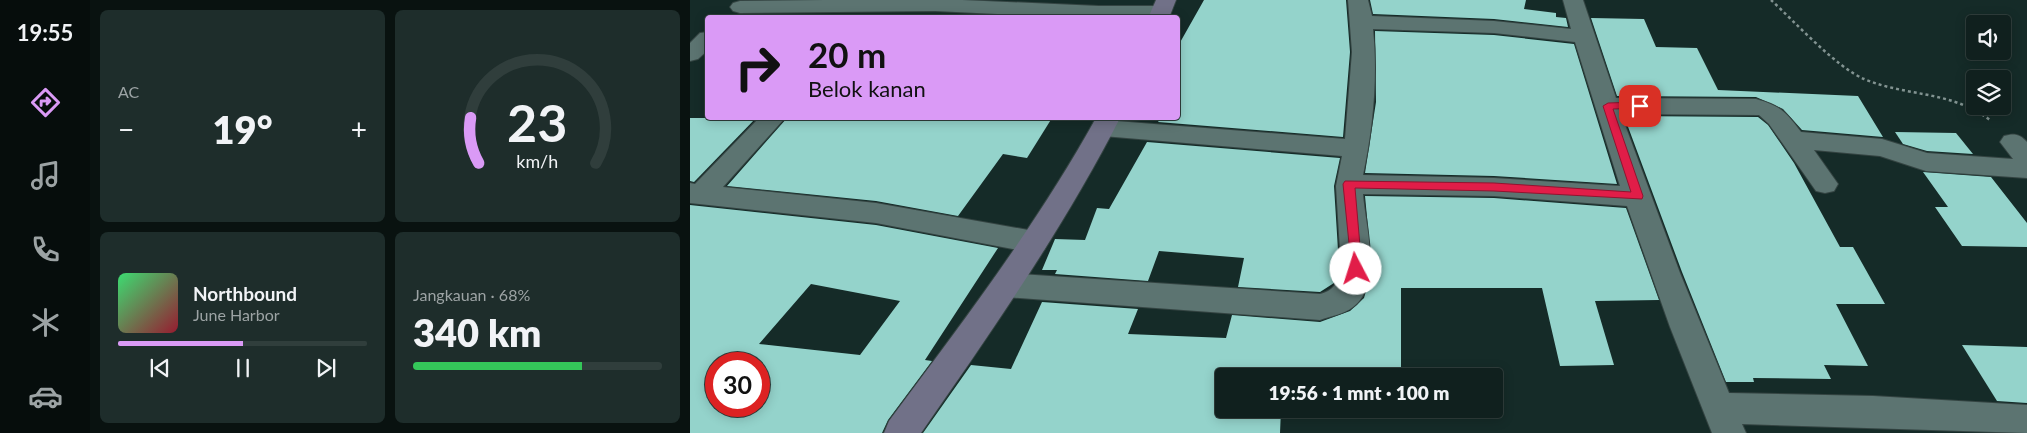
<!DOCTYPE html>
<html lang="id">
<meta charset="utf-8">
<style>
body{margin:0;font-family:Lato,sans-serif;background:#1e2d2b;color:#f1f3f6;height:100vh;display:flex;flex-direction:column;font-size:19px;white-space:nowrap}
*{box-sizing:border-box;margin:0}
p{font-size:16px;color:#9ca3a4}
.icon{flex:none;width:28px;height:28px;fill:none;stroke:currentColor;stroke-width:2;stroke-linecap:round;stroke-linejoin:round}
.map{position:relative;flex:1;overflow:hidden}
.details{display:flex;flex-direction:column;gap:10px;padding:10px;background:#091210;width:600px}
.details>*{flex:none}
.top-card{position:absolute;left:15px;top:15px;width:475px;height:105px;border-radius:5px;box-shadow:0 2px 12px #0003,0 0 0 1px #303e3c;background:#da9af6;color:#111;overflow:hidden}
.controls{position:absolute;left:1276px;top:15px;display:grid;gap:10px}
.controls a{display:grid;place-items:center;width:45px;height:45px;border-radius:5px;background:#10201e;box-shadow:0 2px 12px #0003,0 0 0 1px #303e3c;font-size:25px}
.speed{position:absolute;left:15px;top:352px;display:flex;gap:10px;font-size:25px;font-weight:700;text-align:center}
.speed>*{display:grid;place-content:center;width:65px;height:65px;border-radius:50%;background:#10201e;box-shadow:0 2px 12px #0003,0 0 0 1px #303e3c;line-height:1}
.speed .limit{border:8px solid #d22;background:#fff;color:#111}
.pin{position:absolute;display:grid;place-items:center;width:42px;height:42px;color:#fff;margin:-21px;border-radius:10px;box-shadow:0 2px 8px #0006}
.me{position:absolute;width:55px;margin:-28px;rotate:355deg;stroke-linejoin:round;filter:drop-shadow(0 0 4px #0008)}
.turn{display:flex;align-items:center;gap:18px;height:105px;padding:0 20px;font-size:22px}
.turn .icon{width:65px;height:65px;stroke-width:2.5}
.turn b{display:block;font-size:35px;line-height:42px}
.big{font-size:38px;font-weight:800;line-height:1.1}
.details .tile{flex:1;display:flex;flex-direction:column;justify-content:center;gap:8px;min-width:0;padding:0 18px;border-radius:8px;background:#1e2d2b}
.details .dial{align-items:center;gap:0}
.dial svg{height:130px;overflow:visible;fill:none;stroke:#303e3c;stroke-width:7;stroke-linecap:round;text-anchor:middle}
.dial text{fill:#f1f3f6;stroke:none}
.song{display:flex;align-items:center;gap:15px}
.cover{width:60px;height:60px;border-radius:8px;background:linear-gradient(135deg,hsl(140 70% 55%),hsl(350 70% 35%))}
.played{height:5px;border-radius:2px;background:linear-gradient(90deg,#da9af6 50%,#303e3c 50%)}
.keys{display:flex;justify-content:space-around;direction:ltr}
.heat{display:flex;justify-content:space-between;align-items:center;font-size:28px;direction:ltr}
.charge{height:8px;border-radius:4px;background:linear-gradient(90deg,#34c759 68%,#303e3c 0)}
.details .tiles{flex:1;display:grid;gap:10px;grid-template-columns:repeat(2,1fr)}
.trip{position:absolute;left:525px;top:368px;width:288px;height:50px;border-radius:5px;background:#10201e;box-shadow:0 2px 12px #0003,0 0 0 1px #303e3c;font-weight:800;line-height:50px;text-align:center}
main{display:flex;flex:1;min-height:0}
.dock{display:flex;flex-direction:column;width:90px;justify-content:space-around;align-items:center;background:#060d0c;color:#9ca3a4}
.dock .icon{width:35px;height:35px}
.dock .active{color:#da9af6}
.dock b{font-size:22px;color:#f1f3f6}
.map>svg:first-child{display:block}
.building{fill:#94d3cb;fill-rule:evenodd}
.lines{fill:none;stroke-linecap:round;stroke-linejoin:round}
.street-casing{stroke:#344442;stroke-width:2}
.secondary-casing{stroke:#344442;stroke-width:2}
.path{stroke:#829391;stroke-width:2.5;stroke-dasharray:3 3;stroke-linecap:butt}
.street{fill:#5c7471;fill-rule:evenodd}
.secondary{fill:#717188;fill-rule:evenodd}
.route{fill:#e11d48;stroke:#92132f}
</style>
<main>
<nav class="dock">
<b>19:55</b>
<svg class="icon active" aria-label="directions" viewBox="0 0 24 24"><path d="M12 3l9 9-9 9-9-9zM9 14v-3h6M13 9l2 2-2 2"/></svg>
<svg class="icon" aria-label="music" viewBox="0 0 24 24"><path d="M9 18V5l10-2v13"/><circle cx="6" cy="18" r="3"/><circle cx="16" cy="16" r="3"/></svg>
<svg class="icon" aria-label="phone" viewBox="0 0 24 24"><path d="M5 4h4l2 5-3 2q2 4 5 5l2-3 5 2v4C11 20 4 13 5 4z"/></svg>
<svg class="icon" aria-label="climate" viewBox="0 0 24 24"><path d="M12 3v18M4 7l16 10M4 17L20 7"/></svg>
<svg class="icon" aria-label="car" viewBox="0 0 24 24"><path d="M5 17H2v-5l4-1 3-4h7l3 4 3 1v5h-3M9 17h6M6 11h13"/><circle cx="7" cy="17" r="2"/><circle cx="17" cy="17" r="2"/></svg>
</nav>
<section class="details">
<div class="tiles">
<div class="tile"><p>AC</p>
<div class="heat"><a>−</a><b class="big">19°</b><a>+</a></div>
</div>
<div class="tile dial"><svg viewBox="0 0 100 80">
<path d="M14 69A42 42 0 1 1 86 69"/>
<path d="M14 69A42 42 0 0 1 9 41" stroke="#da9af6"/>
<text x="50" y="56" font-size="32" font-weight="700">23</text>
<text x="50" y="72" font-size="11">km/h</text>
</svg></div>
<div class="tile">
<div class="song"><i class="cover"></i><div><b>Northbound</b><p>June Harbor</p></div></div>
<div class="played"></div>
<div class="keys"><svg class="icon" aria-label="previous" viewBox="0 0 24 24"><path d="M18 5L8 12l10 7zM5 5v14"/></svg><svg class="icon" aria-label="pause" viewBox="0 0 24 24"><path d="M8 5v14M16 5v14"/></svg><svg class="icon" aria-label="next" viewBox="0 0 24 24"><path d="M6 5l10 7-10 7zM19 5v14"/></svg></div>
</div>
<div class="tile"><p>Jangkauan · 68%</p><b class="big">340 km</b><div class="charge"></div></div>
</div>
</section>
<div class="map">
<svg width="1337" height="433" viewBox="0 0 1337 433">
<rect width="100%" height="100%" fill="#152b28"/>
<g class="building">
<path d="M514 0H656L660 52 653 137 468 122 471 118H488V46Z"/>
<path d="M680 0H836L834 9 866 13V17L876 18 878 27 804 19 683 14Z"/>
<path d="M901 18 954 19 966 47 1007 48 1028 90 1168 96 1193 137 1112 130 1093 109 1066 97 927 96Z"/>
<path d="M685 31 804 35 884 44 927 184 804 176 675 173 686 102Z"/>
<path d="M934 116 1068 117 1078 125 1104 163 1150 247H1163L1195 304H1146L1178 366 1134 365 1141 379 1063 378 1064 382H1036L992 272Z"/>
<path d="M0 118H66L4 182 0 181Z"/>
<path d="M97 118H137L165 120 167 118H362L337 158 313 154 268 216 186 201 37 186Z"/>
<path d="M1205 132 1266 133 1283 154 1237 151 1213 144Z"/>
<path d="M457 142 650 158 644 186 649 266 644 283 630 292 548 287 554 258 469 251 458 281 365 274 367 270H352L365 239 395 240 407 208 419 209Z"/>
<path d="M1233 172 1301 177 1337 223V247L1272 246 1245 207H1258Z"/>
<path d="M675 196 804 198 936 208 969 300 905 301 924 365 870 366 852 288H711V376H534V409H591L590 433H233L281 365 321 369 352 302 448 309 438 334 536 338 542 315 630 322 660 311 674 298 682 270Z"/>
<path d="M0 205 186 225 308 248 235 360 242 361 198 420 192 433H0ZM121 284 210 301 170 355 69 344ZM26 364H69V406H26Z"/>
<path d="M1272 345 1337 347V403L1307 401Z"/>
</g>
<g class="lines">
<g class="street-casing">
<g id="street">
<path d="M135 0H272L409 6H471L478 8 481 12 478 16 474 18H393L245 11 50 13 43 11 40 7 43 3 50 1Z"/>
<path d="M658 0H678L682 16 804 21 881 29 873 0H893L926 98 1066 99C1091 106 1096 112 1111 132L1192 139 1237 153 1323 159 1310 142 1314 136C1324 133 1330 134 1337 142V178L1236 171 1190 156 1124 150 1148 184 1144 191 1135 193 1126 191 1079 124 1069 115 931 114 990 273 1039 393 1183 396 1337 405V433L1052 424 1056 433H1022L980 327 937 206 804 196 673 194C675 224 693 285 663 307 654 314 641 316 630 320L316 297 305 293 301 285 305 277 316 273 630 294C646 290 648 281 651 266L646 186 652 156 413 136 404 134 401 128 404 122 413 120 655 139 662 52ZM683 29 804 33 885 42 930 186 804 178 673 175C683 128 688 77 683 29Z"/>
<path d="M18 32V50L8 59 0 61V43L10 33Z"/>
<path d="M69 118H95L33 187 186 203 344 231 354 234 358 242 354 250 344 253 186 223 0 203V183L5 184Z"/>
</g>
</g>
<g class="secondary-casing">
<g id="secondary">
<path d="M466 0H486L479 18H458Z"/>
<path d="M406 118H430C373 229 302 331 231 433H194L199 421C272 323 346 226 406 118Z"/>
</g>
</g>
<path class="path" d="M1081 0C1105 22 1146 67 1174 79 1217 97 1260 90 1300 120"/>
<use href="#street" class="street"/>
<use href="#secondary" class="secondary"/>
</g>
<path class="route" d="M950 102 954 103V108L923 109 953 196 952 199 804 191 665 188 672 269 666 274 662 273 653 184 655 181 804 183 941 192 913 106 918 103Z"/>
</svg>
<div class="controls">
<a><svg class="icon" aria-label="sound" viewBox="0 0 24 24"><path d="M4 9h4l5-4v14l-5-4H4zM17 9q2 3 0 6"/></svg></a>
<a><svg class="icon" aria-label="layers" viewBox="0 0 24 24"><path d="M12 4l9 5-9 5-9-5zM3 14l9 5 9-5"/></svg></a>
</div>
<div class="speed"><div class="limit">30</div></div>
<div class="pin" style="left:950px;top:106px;background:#d93025"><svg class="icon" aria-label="arrive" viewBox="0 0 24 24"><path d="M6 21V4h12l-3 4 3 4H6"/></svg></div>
<svg class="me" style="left:666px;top:269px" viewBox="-20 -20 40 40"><circle r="19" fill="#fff"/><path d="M0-13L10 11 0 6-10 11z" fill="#e11d48"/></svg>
<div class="trip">19:56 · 1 mnt · 100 m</div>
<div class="top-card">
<div class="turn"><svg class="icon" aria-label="right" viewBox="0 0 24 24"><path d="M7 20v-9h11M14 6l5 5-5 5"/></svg><div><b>20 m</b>Belok kanan</div></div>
</div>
</div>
</main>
